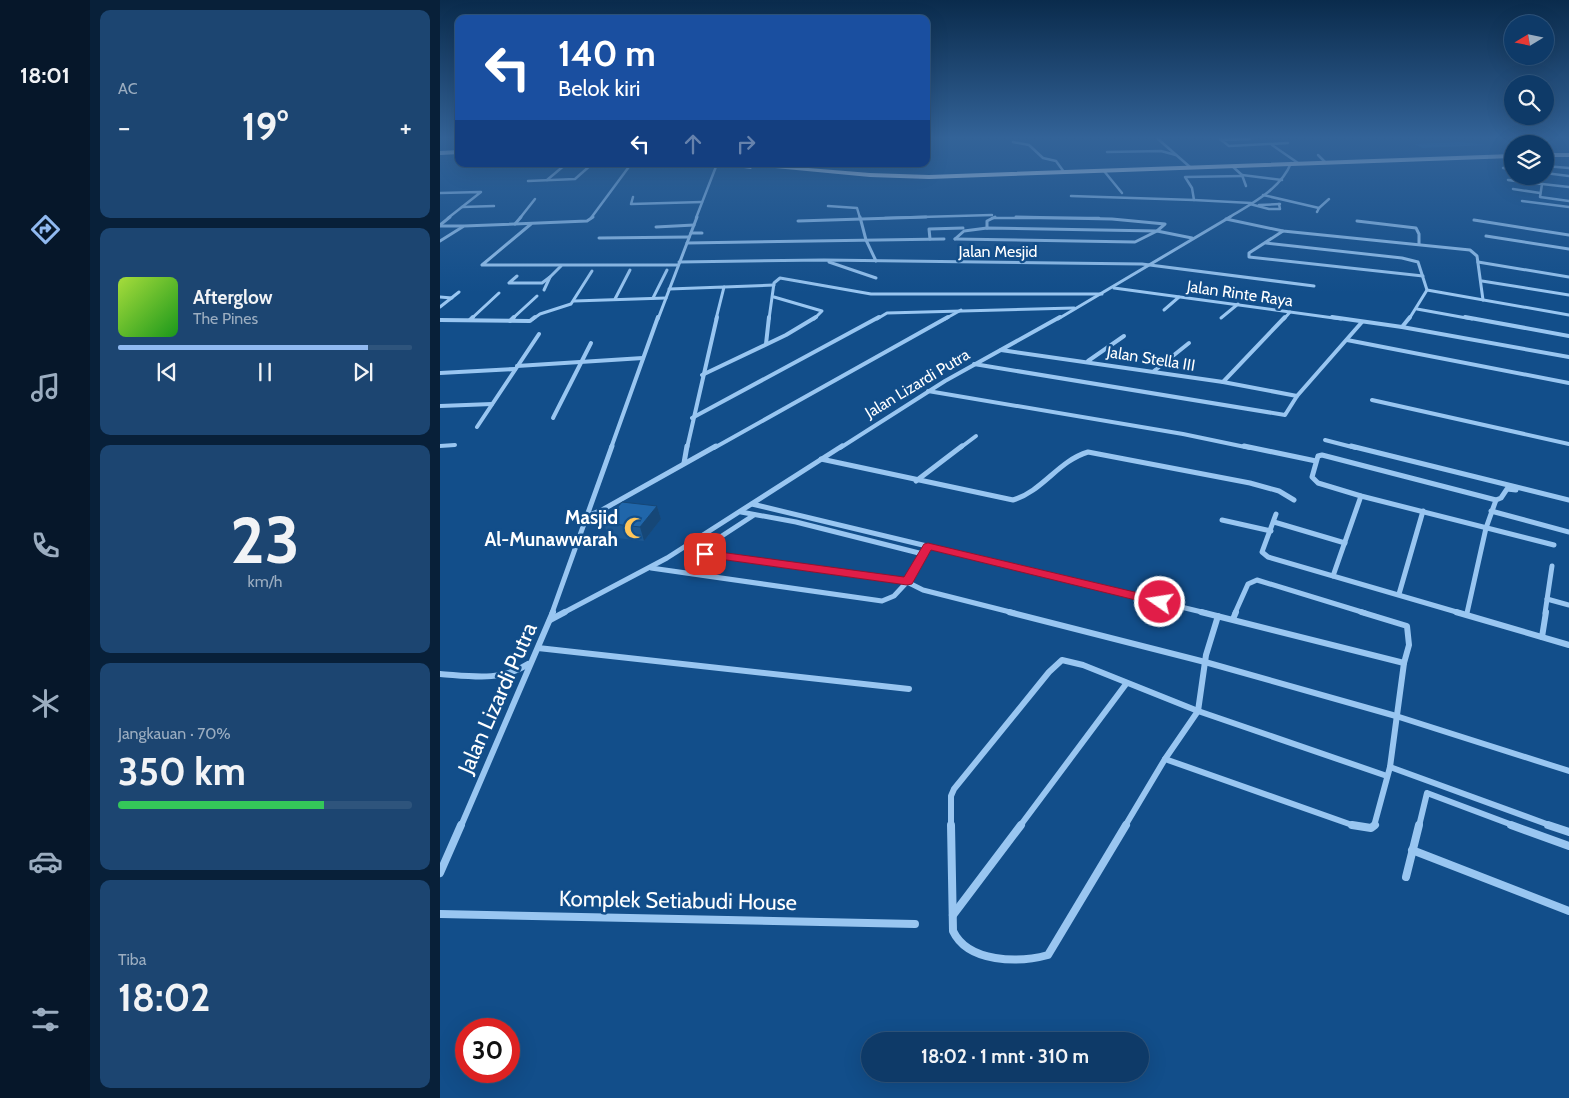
<!DOCTYPE html>
<html lang="id">
<meta charset="utf-8">
<style>
body{margin:0;font-family:Cabin,sans-serif;background:#1c4571;color:#f1f3f6;height:100vh;display:flex;flex-direction:column;font-size:19px;white-space:nowrap}
*{box-sizing:border-box;margin:0}
p{font-size:16px;color:#9badc0}
.icon{flex:none;width:28px;height:28px;fill:none;stroke:currentColor;stroke-width:2;stroke-linecap:round;stroke-linejoin:round}
.map{position:relative;flex:1;overflow:hidden}
.details{display:flex;flex-direction:column;gap:10px;padding:10px;background:#082039;width:350px}
.details>*{flex:none}
.guide{position:absolute;left:15px;top:15px;width:475px;height:152px;border-radius:10px;box-shadow:0 5px 20px #0002,0 0 0 1px #2e547c;background:#1a4fa0;color:#fff;overflow:hidden}
.needle{width:32px;rotate:260deg}
.tools{position:absolute;left:1064px;top:15px;display:grid;gap:10px}
.tools a{display:grid;place-items:center;width:50px;height:50px;border-radius:50%;background:#0e3a68;box-shadow:0 5px 20px #0002,0 0 0 1px #2e547c;font-size:25px}
.speed{position:absolute;left:15px;top:1018px;display:flex;gap:10px;font-size:25px;font-weight:700;text-align:center}
.speed>*{display:grid;place-content:center;width:65px;height:65px;border-radius:50%;background:#0e3a68;box-shadow:0 5px 20px #0002,0 0 0 1px #2e547c;line-height:1}
.speed .limit{border:8px solid #d22;background:#fff;color:#111}
.pin{position:absolute;display:grid;place-items:center;width:42px;height:42px;color:#fff;margin:-21px;border-radius:10px;box-shadow:0 2px 8px #0006}
.me{position:absolute;width:55px;margin:-28px;rotate:283deg;stroke-linejoin:round;filter:drop-shadow(0 0 4px #0008)}
.turn{display:flex;align-items:center;gap:18px;height:105px;padding:0 20px;font-size:22px}
.turn .icon{width:65px;height:65px;stroke-width:2.5}
.turn b{display:block;font-size:35px;line-height:42px}
.lanes{display:flex;align-items:center;height:48px;padding:0 20px;background:#0003;justify-content:center;gap:25px;direction:ltr}
.lanes .off{opacity:.35}
.big{font-size:38px;font-weight:700;line-height:1.1}
.details .widget{flex:1;display:flex;flex-direction:column;justify-content:center;gap:8px;min-width:0;padding:0 18px;border-radius:10px;background:#1c4571}
.details .dial{align-items:center;gap:0}
.dial b{font-size:65px;line-height:1}
.song{display:flex;align-items:center;gap:15px}
.cover{width:60px;height:60px;border-radius:8px;background:linear-gradient(135deg,hsl(80 70% 55%),hsl(120 70% 35%))}
.played{height:5px;border-radius:2px;background:linear-gradient(90deg,#90b9f0 85%,#2e547c 85%)}
.keys{display:flex;justify-content:space-around;direction:ltr}
.heat{display:flex;justify-content:space-between;align-items:center;font-size:28px;direction:ltr}
.charge{height:8px;border-radius:4px;background:linear-gradient(90deg,#34c759 70%,#2e547c 0)}
.trip{position:absolute;left:421px;top:1032px;width:288px;height:50px;border-radius:25px;background:#0e3a68;box-shadow:0 5px 20px #0002,0 0 0 1px #2e547c;font-weight:700;line-height:50px;text-align:center}
main{display:flex;flex:1;min-height:0}
.tabs{display:flex;flex-direction:column;width:90px;justify-content:space-around;align-items:center;background:#06172a;color:#9badc0}
.tabs .icon{width:35px;height:35px}
.tabs .active{color:#90b9f0}
.tabs b{font-size:22px;color:#f1f3f6}
.map>svg:first-child{display:block}
.green{fill:#1a61a5}
.lines{fill:none;stroke-linecap:round;stroke-linejoin:round}
.minor-far5{stroke:#99c6f1;stroke-width:2.5}
.minor-far4{stroke:#99c6f1;stroke-width:3}
.minor-far3{stroke:#99c6f1;stroke-width:4}
.minor-far2{stroke:#99c6f1;stroke-width:5}
.minor-far1{stroke:#99c6f1;stroke-width:6}
.minor{stroke:#99c6f1;stroke-width:8}
.primary{fill:#e3efff;fill-rule:evenodd}
.wall{fill:#1c5892}
.shaded-wall{fill:#164777}
.building{fill:#2066aa;stroke:#164777}
.route{fill:#e11d48;stroke:#92132f}
.labels{text-anchor:middle;stroke-width:5;stroke-linejoin:round;paint-order:stroke}
.far-street-label{font-size:16px;fill:#fff;stroke:#124e8a}
.poi-label{font-size:19px;font-weight:bold;fill:#fff;stroke:#124e8a;text-anchor:end}
.near-street-label{font-size:22px;fill:#fff;stroke:#124e8a}
</style>
<main>
<nav class="tabs">
<b>18:01</b>
<svg class="icon active" aria-label="directions" viewBox="0 0 24 24"><path d="M12 3l9 9-9 9-9-9zM9 14v-3h6M13 9l2 2-2 2"/></svg>
<svg class="icon" aria-label="music" viewBox="0 0 24 24"><path d="M9 18V5l10-2v13"/><circle cx="6" cy="18" r="3"/><circle cx="16" cy="16" r="3"/></svg>
<svg class="icon" aria-label="phone" viewBox="0 0 24 24"><path d="M5 4h4l2 5-3 2q2 4 5 5l2-3 5 2v4C11 20 4 13 5 4z"/></svg>
<svg class="icon" aria-label="climate" viewBox="0 0 24 24"><path d="M12 3v18M4 7l16 10M4 17L20 7"/></svg>
<svg class="icon" aria-label="car" viewBox="0 0 24 24"><path d="M5 17H2v-5l4-1 3-4h7l3 4 3 1v5h-3M9 17h6M6 11h13"/><circle cx="7" cy="17" r="2"/><circle cx="17" cy="17" r="2"/></svg>
<svg class="icon" aria-label="filters" viewBox="0 0 24 24"><path d="M4 7h16M4 17h16"/><circle cx="9" cy="7" r="2"/><circle cx="15" cy="17" r="2"/></svg>
</nav>
<section class="details">
<div class="widget"><p>AC</p>
<div class="heat"><a>−</a><b class="big">19°</b><a>+</a></div>
</div>
<div class="widget">
<div class="song"><i class="cover"></i><div><b>Afterglow</b><p>The Pines</p></div></div>
<div class="played"></div>
<div class="keys"><svg class="icon" aria-label="previous" viewBox="0 0 24 24"><path d="M18 5L8 12l10 7zM5 5v14"/></svg><svg class="icon" aria-label="pause" viewBox="0 0 24 24"><path d="M8 5v14M16 5v14"/></svg><svg class="icon" aria-label="next" viewBox="0 0 24 24"><path d="M6 5l10 7-10 7zM19 5v14"/></svg></div>
</div>
<div class="widget dial"><b>23</b><p>km/h</p></div>
<div class="widget"><p>Jangkauan · 70%</p><b class="big">350 km</b><div class="charge"></div></div>
<div class="widget"><p>Tiba</p><b class="big">18:02</b></div>
</section>
<div class="map">
<svg width="1129" height="1098" viewBox="0 0 1129 1098">
<rect width="100%" height="100%" fill="#124e8a"/>
<path class="green" d="M1020 142 1048 145 983 148 974 144Z"/>
<g class="lines">
<g class="minor-far5">
<path d="M718 139 750 167"/>
<path d="M780 139 789 146 848 143"/>
<path d="M781 140 810 139"/>
<path d="M573 142 589 145 603 158 616 161 624 172"/>
<path d="M1099 144 1108 139"/>
<path d="M832 145 858 163"/>
<path d="M667 152 721 151 736 155"/>
<path d="M878 155 885 162"/>
<path d="M792 166 802 175 806 186"/>
<path d="M1105 166 1129 168"/>
<path d="M1063 168 1072 169"/>
<path d="M664 171 682 193"/>
<path d="M1105 173 1129 176"/>
<path d="M802 175 842 180"/>
<path d="M107 180 126 164"/>
<path d="M1068 180 1102 184 1100 197 1129 201"/>
<path d="M88 181 135 179 152 164"/>
<path d="M1102 184 1129 187"/>
<path d="M1073 189 1100 193"/>
<path d="M0 193 41 192 8 218"/>
<path d="M823 195 879 208 877 212"/>
<path d="M631 196 754 200 752 188 745 177 802 176"/>
<path d="M193 197 191 204 262 202"/>
<path d="M754 200 811 203"/>
<path d="M1082 201 1129 207"/>
<path d="M810 204 829 209H840L839 204"/>
<path d="M819 205 840 204"/>
<path d="M388 206 417 208 420 218"/>
<path d="M22 207 54 206"/>
<path d="M879 208 889 199"/>
<path d="M80 218 95 199"/>
<path d="M151 218 191 164"/>
<path d="M256 218 277 164"/>
<path d="M445 218 552 215"/>
<path d="M552 218H659"/>
<path d="M788 218C811 204 841 189 851 163"/>
</g>
<g class="minor-far4">
<path d="M420 217 426 240 436 261"/>
<path d="M786 219 843 231 1030 250 1037 256 1043 300"/>
<path d="M1034 220 1129 235"/>
<path d="M358 221 486 217"/>
<path d="M917 221 976 228 979 234V244"/>
<path d="M75 224 81 217"/>
<path d="M91 224 42 265H238"/>
<path d="M0 225 10 217"/>
<path d="M0 226H23"/>
<path d="M216 227 254 225"/>
<path d="M547 228V221L555 217"/>
<path d="M843 231 809 253V257L983 276"/>
<path d="M251 233H262"/>
<path d="M1046 236 1129 249"/>
<path d="M159 238 249 237"/>
<path d="M490 239 489 229 523 228"/>
<path d="M515 239 695 242 717 231 725 224 672 219 576 217"/>
<path d="M515 239 524 231 547 228 717 231 752 238"/>
<path d="M0 241 24 226 147 221 153 217"/>
<path d="M247 243 504 239"/>
<path d="M826 243 962 258 978 262 987 290 969 319"/>
<path d="M239 262 384 260 702 264 874 286"/>
<path d="M389 262 436 278"/>
<path d="M1038 262 1129 277"/>
<path d="M77 276 69 283H102L110 277"/>
<path d="M1042 281 1129 295"/>
<path d="M284 287 334 285"/>
<path d="M674 288 901 319"/>
<path d="M229 289 284 287 276 319"/>
<path d="M104 290 110 277 121 266"/>
<path d="M987 290 1129 315"/>
<path d="M0 297 12 298"/>
<path d="M334 297 382 311 374 319"/>
<path d="M213 298 227 270"/>
<path d="M175 299 190 270"/>
<path d="M134 301 226 298"/>
<path d="M0 307 19 292"/>
<path d="M977 309 1032 319"/>
<path d="M724 310 739 297"/>
<path d="M781 318 798 304"/>
<path d="M31 319 59 293"/>
<path d="M72 319 97 296"/>
<path d="M93 319 100 314 131 304 152 271"/>
<path d="M218 319 257 217"/>
<path d="M329 319 334 283 340 278 431 294H662"/>
<path d="M437 319 447 313 634 308"/>
<path d="M505 319 521 310"/>
<path d="M618 319 790 217"/>
<path d="M844 319 850 312"/>
</g>
<g class="minor-far3">
<path d="M892 317 962 327 1129 357"/>
<path d="M1025 317 1129 336"/>
<path d="M0 320 90 321 95 317"/>
<path d="M30 320 33 317"/>
<path d="M70 321 74 317"/>
<path d="M962 327 970 317"/>
<path d="M907 340 1129 383"/>
<path d="M326 344 329 317"/>
<path d="M561 350 783 382 857 396"/>
<path d="M648 361 684 336"/>
<path d="M534 364 845 415 857 396 922 322"/>
<path d="M77 366 203 358"/>
<path d="M714 371 749 343"/>
<path d="M0 373 75 369"/>
<path d="M262 375 346 335 376 317"/>
<path d="M783 382 845 317"/>
<path d="M488 391 743 434 810 448"/>
<path d="M932 400 1129 444"/>
<path d="M0 406 52 404"/>
<path d="M113 418 151 343"/>
<path d="M252 418 439 317"/>
<path d="M37 427 99 334"/>
<path d="M885 440 916 448"/>
<path d="M0 446 15 445"/>
<path d="M171 448 218 317"/>
<path d="M247 448 277 317"/>
<path d="M274 448 508 317"/>
<path d="M400 448 505 381 620 317"/>
<path d="M520 448 536 436"/>
</g>
<g class="minor-far2">
<path d="M804 446 876 461"/>
<path d="M911 446 1129 500"/>
<path d="M381 459 573 500C603 491 618 461 648 452L810 483 839 491 854 500"/>
<path d="M244 463 247 446"/>
<path d="M476 481 522 446"/>
<path d="M1056 500 882 455 878 456 872 477 878 483 921 496 1114 545"/>
<path d="M312 504 766 613"/>
<path d="M1051 511 1129 532"/>
<path d="M301 512 356 522 483 554"/>
<path d="M836 514 822 552 828 557 1020 613"/>
<path d="M147 516 162 510 276 446"/>
<path d="M782 520 831 531"/>
<path d="M834 522 905 543"/>
<path d="M488 546 467 582 483 590 574 613"/>
<path d="M211 568 442 601 454 596 467 582 265 554V547L314 515"/>
<path d="M893 576 921 496"/>
<path d="M959 594 983 511"/>
<path d="M1107 599 1129 605"/>
<path d="M112 613 172 446"/>
<path d="M123 613 227 558 402 446"/>
<path d="M795 613 808 584 817 580 925 613"/>
<path d="M1027 613 1046 528 1056 500 1061 498 1067 489 1076 490"/>
<path d="M1105 613 1112 566"/>
</g>
<g class="minor-far1">
<path d="M569 612 765 662 956 716 1129 771"/>
<path d="M761 612 964 663"/>
<path d="M921 612 967 626 969 645 964 663 950 767 934 826"/>
<path d="M1016 612 1129 645"/>
<path d="M793 619 796 612"/>
<path d="M110 620 125 612"/>
<path d="M1102 637 1106 612"/>
<path d="M98 648 469 689"/>
<path d="M0 674C30 676 61 682 88 664"/>
<path d="M758 711 947 776"/>
<path d="M758 711 766 655 778 616"/>
<path d="M725 759 915 826"/>
<path d="M950 767 1112 826"/>
<path d="M21 826 113 612"/>
<path d="M511 826V796L514 789 609 672 622 660 643 665 758 711"/>
<path d="M580 826 686 684"/>
<path d="M685 826 725 759 758 711"/>
<path d="M979 826 987 793 1075 826"/>
</g>
<g class="minor">
<path d="M511 825 513 931C528 963 579 963 608 955L686 825"/>
<path d="M912 825 931 828 935 825"/>
<path d="M1071 825 1129 846"/>
<path d="M1108 825 1129 832"/>
<path d="M972 850 1129 911"/>
<path d="M0 873 21 825"/>
<path d="M966 877 979 825"/>
<path d="M0 914 475 924"/>
<path d="M513 915 581 825"/>
</g>
<g class="primary">
<path d="M19 150V154L0 155V151Z"/>
<rect x="1105" y="153" width="24" height="4"/>
<path d="M1072 154V158L489 179 430 177 313 166 311 169 275 164H320L430 173 489 175Z"/>
</g>
</g>
<path class="wall" d="M217 506 221 519 204 541 168 537 164 523Z"/>
<path class="shaded-wall" d="M217 506 221 519 204 541 200 527Z"/>
<path class="building" d="M182 502 217 506 200 527 164 523Z"/>
<linearGradient id="sky" x2="0" y2="1"><stop stop-color="#0a2b4c"/><stop offset="0.47" stop-color="#336398"/><stop offset="1" stop-color="#336398" stop-opacity="0"/></linearGradient>
<rect width="1129" height="293" fill="url(#sky)"/>
<path class="route" d="M488 543 720 598 726 602 720 606 491 550 472 584 467 585 265 557 260 554 265 550 464 577 484 544Z"/>
<defs>
<g id="mosque-bare" transform="scale(1.725)"><path d="M3.5-4.9A6 6 0 1 0 3.5 4.9A5 5 0 1 1 3.5-4.9Z" fill="#ffc559" stroke="#124e8a" stroke-width="2.5" paint-order="stroke"/></g>
</defs>
<g fill-rule="evenodd">
<use href="#mosque-bare" x="195" y="528"/>
</g>
<g class="labels">
<g class="far-street-label">
<text x="558" y="257">Jalan Mesjid</text>
<text transform="translate(800 293) rotate(8)" y="6">Jalan Rinte Raya</text>
<text transform="translate(711 358) rotate(9)" y="6">Jalan Stella III</text>
<text transform="translate(477 383) rotate(-31)" y="6">Jalan Lizardi Putra</text>
</g>
<g class="poi-label">
<text x="178" y="524">Masjid<tspan x="178" dy="22">Al-Munawwarah</tspan></text>
</g>
<g class="near-street-label">
<text transform="translate(57 698) rotate(-66)" y="8">Jalan Lizardi Putra</text>
<text transform="translate(238 900) rotate(1)" y="8">Komplek Setiabudi House</text>
</g>
</g>
</svg>
<div class="tools">
<a><svg class="needle" viewBox="-14 -14 28 28"><path d="M0-13l5 13h-10z" fill="#e53935"/><path d="M0 13l5-13h-10z" fill="#9badc0"/></svg></a>
<a><svg class="icon" aria-label="search" viewBox="0 0 24 24"><circle cx="10" cy="10" r="6"/><path d="M15 15l6 6"/></svg></a>
<a><svg class="icon" aria-label="layers" viewBox="0 0 24 24"><path d="M12 4l9 5-9 5-9-5zM3 14l9 5 9-5"/></svg></a>
</div>
<div class="speed"><div class="limit">30</div></div>
<div class="pin" style="left:265px;top:554px;background:#d93025"><svg class="icon" aria-label="arrive" viewBox="0 0 24 24"><path d="M6 21V4h12l-3 4 3 4H6"/></svg></div>
<svg class="me" style="left:720px;top:602px" viewBox="-20 -20 40 40"><circle r="17" fill="#e11d48" stroke="#fff" stroke-width="3"/><path d="M0-11L8 9 0 5-8 9z" fill="#fff"/></svg>
<div class="trip">18:02 · 1 mnt · 310 m</div>
<div class="guide">
<div class="turn"><svg class="icon" aria-label="left" viewBox="0 0 24 24"><path d="M17 20v-9H6M10 6l-5 5 5 5"/></svg><div><b>140 m</b>Belok kiri</div></div>
<div class="lanes"><svg class="icon" aria-label="left" viewBox="0 0 24 24"><path d="M17 20v-9H6M10 6l-5 5 5 5"/></svg><svg class="icon off" aria-label="ahead" viewBox="0 0 24 24"><path d="M12 20V5M6 11l6-6 6 6"/></svg><svg class="icon off" aria-label="right" viewBox="0 0 24 24"><path d="M7 20v-9h11M14 6l5 5-5 5"/></svg></div>
</div>
</div>
</main>
